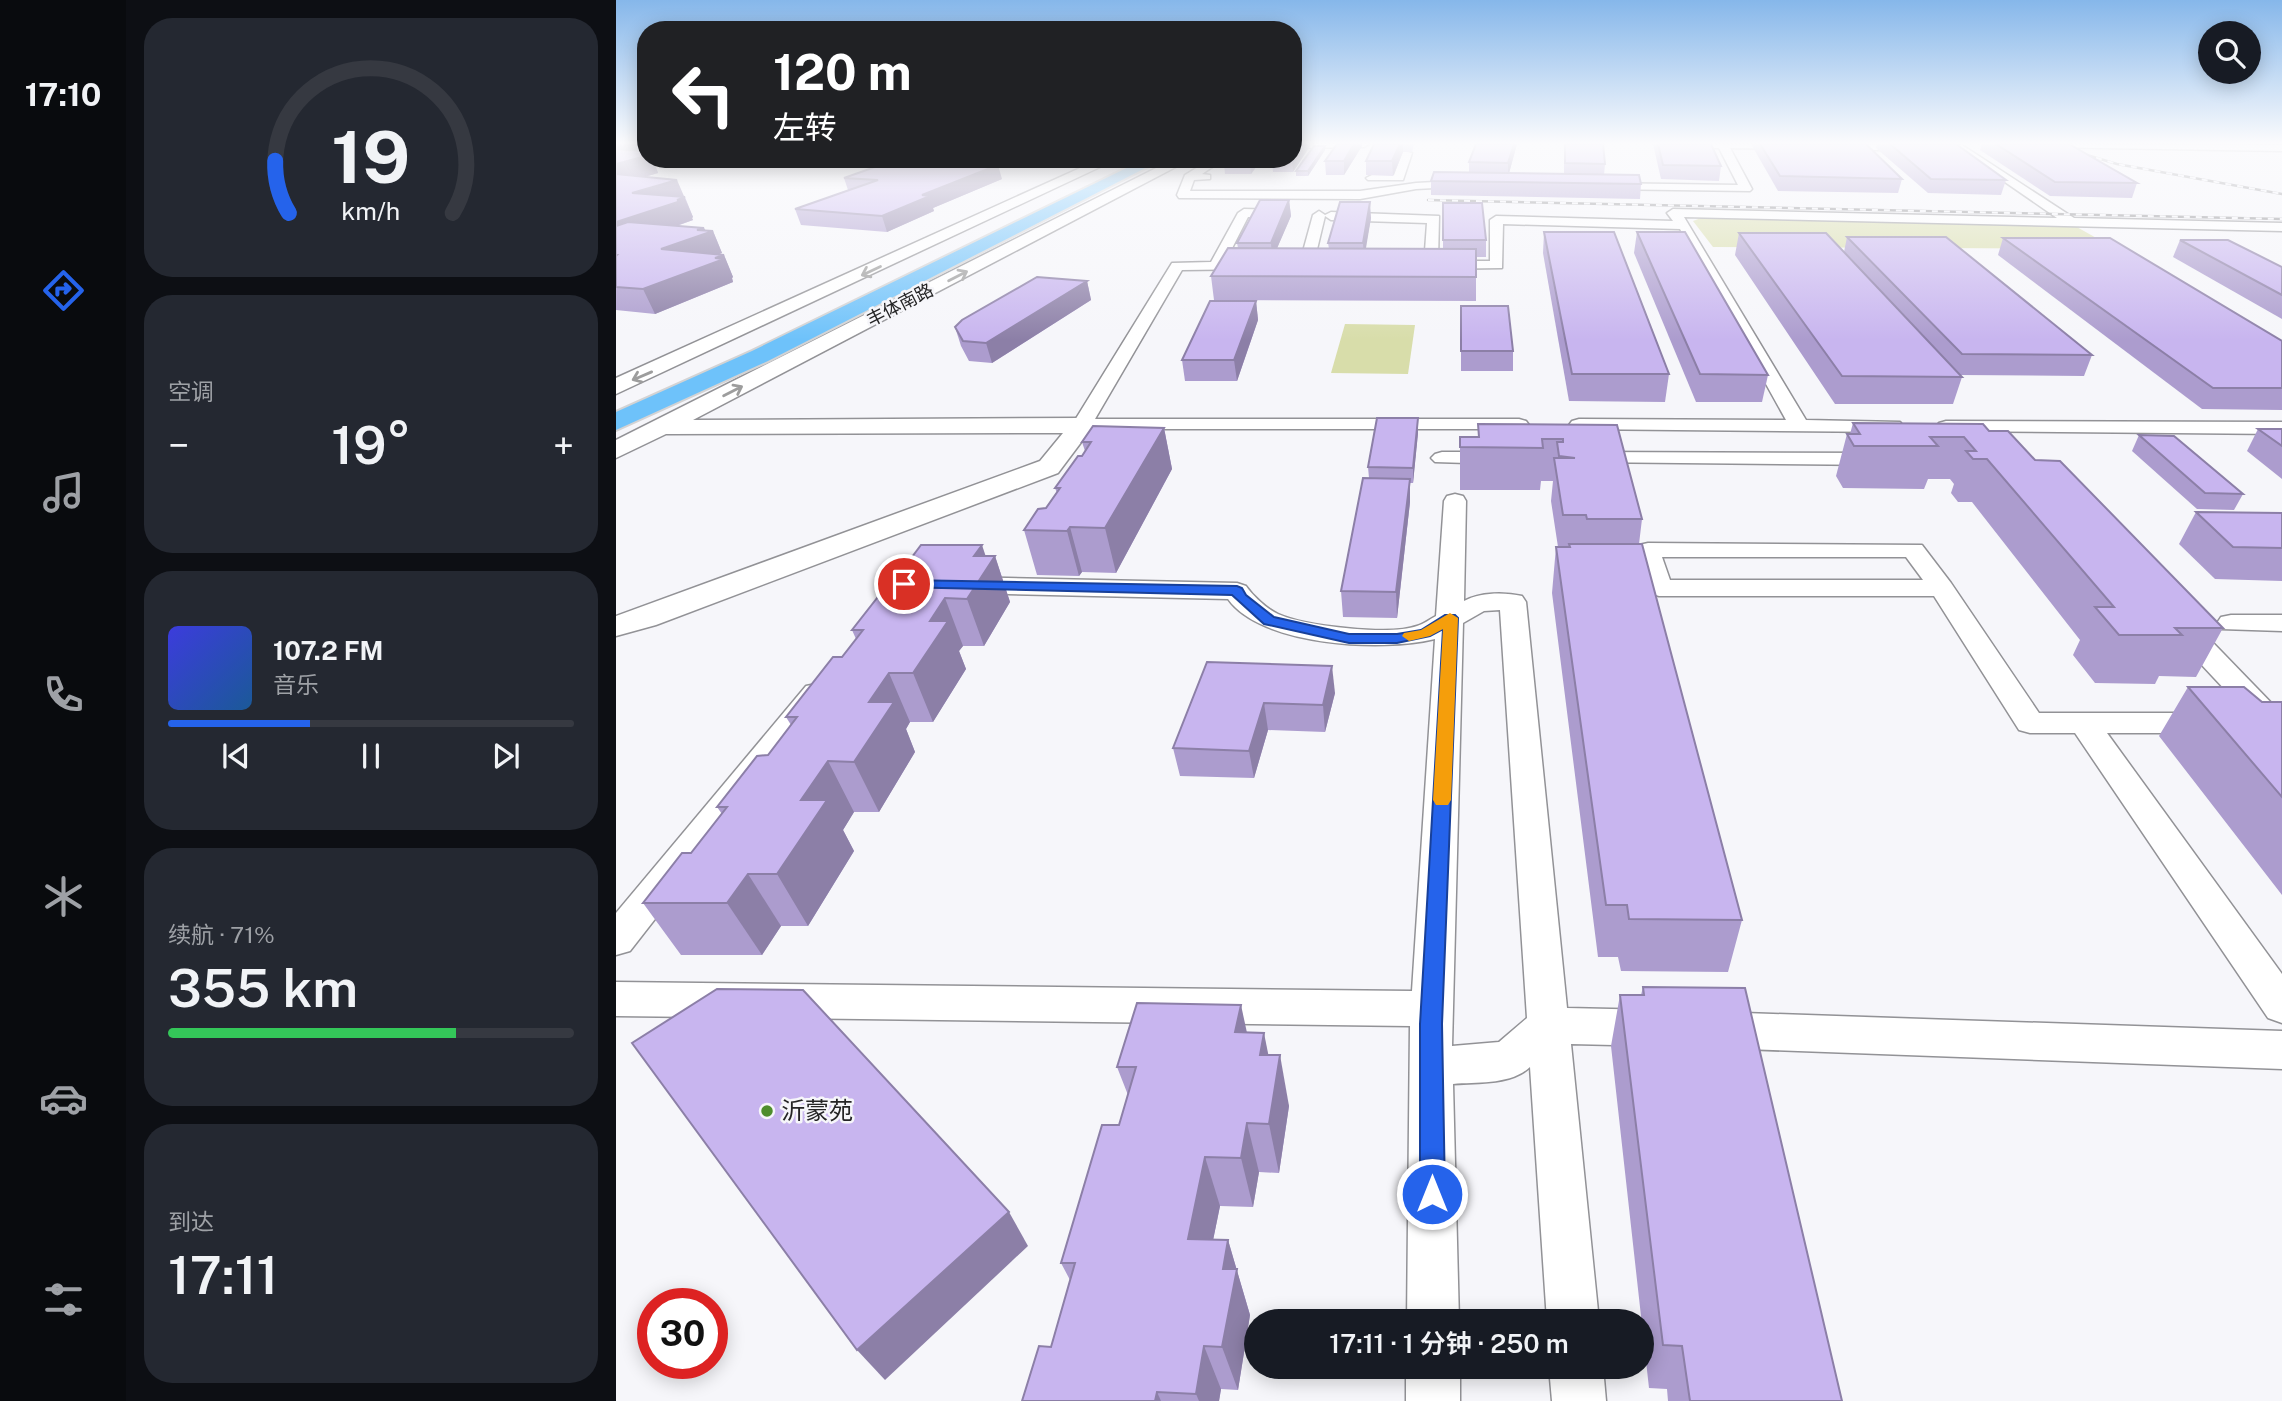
<!DOCTYPE html>
<html lang="zh">
<meta charset="utf-8">
<style>
body{margin:0;font-family:"Public Sans","Noto Sans SC",sans-serif;background:#242831;color:#f1f3f6;height:100vh;display:flex;flex-direction:column;font-size:26px;white-space:nowrap}
*{box-sizing:border-box;margin:0}
p{font-size:23px;color:#9ea1a6}
.icon{flex:none;width:38px;height:38px;fill:none;stroke:currentColor;stroke-width:2;stroke-linecap:round;stroke-linejoin:round}
.map{position:relative;flex:1;overflow:hidden}
.side{display:flex;flex-direction:column;gap:18px;padding:18px;background:#0d0f14;width:490px}
.side>*{flex:none}
.hud{position:absolute;left:21px;top:21px;width:665px;height:147px;border-radius:28px;box-shadow:0 4px 18px #0003;background:#202124;color:#fff;overflow:hidden}
.buttons{position:absolute;left:1582px;top:21px;display:grid;gap:14px}
.buttons a{display:grid;place-items:center;width:63px;height:63px;border-radius:50%;background:#171b24;box-shadow:0 4px 18px #0003;font-size:35px}
.speed{position:absolute;left:21px;top:1288px;display:flex;gap:14px;font-size:35px;font-weight:700;text-align:center}
.speed>*{display:grid;place-content:center;width:91px;height:91px;border-radius:50%;background:#171b24;box-shadow:0 4px 18px #0003;line-height:1}
.speed .limit{border:10px solid #d22;background:#fff;color:#111}
.pin{position:absolute;display:grid;place-items:center;width:60px;height:60px;color:#fff;margin:-30px;border:4px solid #fff;border-radius:50%;box-shadow:0 2px 7px #0007}
.me{position:absolute;width:77px;margin:-38px;rotate:0deg;stroke-linejoin:round;filter:drop-shadow(0 0 5px #0008)}
.turn{display:flex;align-items:center;gap:24px;height:147px;padding:0 21px;font-size:32px}
.turn .icon{width:91px;height:91px;stroke-width:2.5}
.turn b{display:block;font-size:49px;line-height:60px}
.big{font-size:52px;font-weight:600;line-height:1.1}
.side .tile{flex:1;display:flex;flex-direction:column;justify-content:center;gap:10px;min-width:0;padding:0 24px;border-radius:28px;background:#242831}
.side .dial{align-items:center;gap:0}
.dial svg{height:182px;overflow:visible;fill:none;stroke:#363941;stroke-width:7;stroke-linecap:round;text-anchor:middle}
.dial text{fill:#f1f3f6;stroke:none}
.song{display:flex;align-items:center;gap:21px}
.cover{width:84px;height:84px;border-radius:10px;background:linear-gradient(135deg,hsl(240 70% 55%),hsl(210 70% 35%))}
.played{height:7px;border-radius:4px;background:linear-gradient(90deg,#2563eb 35%,#363941 35%)}
.keys{display:flex;justify-content:space-around;direction:ltr}
.heat{display:flex;justify-content:space-between;align-items:center;font-size:38px;direction:ltr}
.charge{height:10px;border-radius:5px;background:linear-gradient(90deg,#34c759 71%,#363941 0)}
.trip{position:absolute;left:628px;top:1309px;width:410px;height:70px;border-radius:35px;background:#171b24;box-shadow:0 4px 18px #0003;font-weight:600;line-height:70px;text-align:center}
main{display:flex;flex:1;min-height:0}
.tab-bar{display:flex;flex-direction:column;width:126px;justify-content:space-around;align-items:center;background:#090b0e;color:#9ea1a6}
.tab-bar .icon{width:49px;height:49px}
.tab-bar .on{color:#2563eb}
.tab-bar b{font-size:32px;color:#f1f3f6}
.map>svg:first-child{display:block}
.green{fill:#d8ddaa}
.lines{fill:none;stroke-linecap:round;stroke-linejoin:round}
.minor-casing{stroke:#929296;stroke-width:3}
.tertiary-casing{stroke:#929296;stroke-width:3}
.trunk-casing{stroke:#d3d3d4;stroke-width:4}
.minor{fill:#fff;fill-rule:evenodd}
.tertiary{fill:#fff;fill-rule:evenodd}
.trunk{fill:#6ec2fa;fill-rule:evenodd}
.rail-casing{stroke:#858588;stroke-width:2.5}
.rail{stroke:#f6f6fa;stroke-width:2;stroke-dasharray:6;stroke-linecap:butt}
.wall{fill:#ac9cce}
.shaded-wall{fill:#8c7fa7}
.building{fill:#c8b5ef;stroke:#8c7fa7;stroke-width:2}
.oneway{stroke:#9d9d9d}
.route{fill:#2563eb;stroke:#184099;stroke-width:2}
.slow{fill:#f59e0b}
.poi-dot{fill:#4e8d2d;stroke:#f6f6fa;stroke-width:2.5}
.labels{text-anchor:middle;stroke-width:5;stroke-linejoin:round;paint-order:stroke}
.far-street-label{font-size:18px;fill:#252526;stroke:#f6f6fa}
.near-poi-label{font-size:24px;fill:#252526;stroke:#f6f6fa;text-anchor:start}
</style>
<main>
<nav class="tab-bar">
<b>17:10</b>
<svg class="icon on" aria-label="directions" viewBox="0 0 24 24"><path d="M12 3l9 9-9 9-9-9zM9 14v-3h6M13 9l2 2-2 2"/></svg>
<svg class="icon" aria-label="music" viewBox="0 0 24 24"><path d="M9 18V5l10-2v13"/><circle cx="6" cy="18" r="3"/><circle cx="16" cy="16" r="3"/></svg>
<svg class="icon" aria-label="phone" viewBox="0 0 24 24"><path d="M5 4h4l2 5-3 2q2 4 5 5l2-3 5 2v4C11 20 4 13 5 4z"/></svg>
<svg class="icon" aria-label="climate" viewBox="0 0 24 24"><path d="M12 3v18M4 7l16 10M4 17L20 7"/></svg>
<svg class="icon" aria-label="car" viewBox="0 0 24 24"><path d="M5 17H2v-5l4-1 3-4h7l3 4 3 1v5h-3M9 17h6M6 11h13"/><circle cx="7" cy="17" r="2"/><circle cx="17" cy="17" r="2"/></svg>
<svg class="icon" aria-label="filters" viewBox="0 0 24 24"><path d="M4 7h16M4 17h16"/><circle cx="9" cy="7" r="2"/><circle cx="15" cy="17" r="2"/></svg>
</nav>
<section class="side">
<div class="tile dial"><svg viewBox="0 0 100 80">
<path d="M14 69A42 42 0 1 1 86 69"/>
<path d="M14 69A42 42 0 0 1 8 46" stroke="#2563eb"/>
<text x="50" y="56" font-size="32" font-weight="700">19</text>
<text x="50" y="72" font-size="11">km/h</text>
</svg></div>
<div class="tile"><p>空调</p>
<div class="heat"><a>−</a><b class="big">19°</b><a>+</a></div>
</div>
<div class="tile">
<div class="song"><i class="cover"></i><div><b>107.2 FM</b><p>音乐</p></div></div>
<div class="played"></div>
<div class="keys"><svg class="icon" aria-label="previous" viewBox="0 0 24 24"><path d="M18 5L8 12l10 7zM5 5v14"/></svg><svg class="icon" aria-label="pause" viewBox="0 0 24 24"><path d="M8 5v14M16 5v14"/></svg><svg class="icon" aria-label="next" viewBox="0 0 24 24"><path d="M6 5l10 7-10 7zM19 5v14"/></svg></div>
</div>
<div class="tile"><p>续航 · 71%</p><b class="big">355 km</b><div class="charge"></div></div>
<div class="tile"><p>到达</p><b class="big">17:11</b></div>
</section>
<div class="map">
<svg width="1666" height="1401" viewBox="0 0 1666 1401">
<rect width="100%" height="100%" fill="#f6f6fa"/>
<g class="green">
<path d="M1118 217 1459 226 1500 249 1097 247 1077 221 1085 218Z"/>
<path d="M729 324 799 325 792 374 715 373Z"/>
</g>
<g class="lines">
<g class="minor-casing">
<g id="minor">
<path d="M677 144H753L748 147 677 148Z"/>
<path d="M1070 144 1346 145 1458 218 1666 223V231L1068 217 1190 420 1284 422 1287 426 1284 430 1277 432 956 429 953 425 956 421 963 419 1170 420 1064 229 887 224 886 268 815 269 808 265 811 223 715 220 709 216 697 266 690 270 683 266 697 215 703 211 709 215 715 212 823 216 822 261H874V220L880 216 1057 221 1051 213 1057 209 1441 218 1344 151 1114 148 1136 189 1134 191 985 189 979 186 985 183 1122 185 1103 148 1075 147Z"/>
<path d="M1419 144 1666 145V151L1424 147Z"/>
<path d="M787 151 796 153 787 180H752L750 178 756 175H778Z"/>
<path d="M595 159H608L586 174 594 175V179L578 180 574 191H744L800 183 855 180 861 183 855 186 800 189 744 199 563 198 561 195 569 175Z"/>
<path d="M628 209 665 210 671 214 665 218 632 217 609 262H642L647 263 649 266 647 269 566 270 479 419H903L910 421 913 425 910 429H459L456 425 556 263 595 262 622 213Z"/>
<path d="M1330 421 1666 422V434L1323 431 1320 427 1323 423Z"/>
<path d="M826 452H883L890 454 894 458 890 462 883 464 819 462 815 458 819 454Z"/>
<path d="M972 452 1265 453 1273 454 1276 459 1273 464 1265 465 965 462 961 458 965 454Z"/>
<path d="M839 494 847 496 850 501 848 601C864 592 889 592 906 596L910 602 951 1008 1040 1010 1055 1015 1061 1028 1055 1041 1040 1046 955 1044 983 1321H931L914 1067C895 1085 862 1082 837 1084L843 1321H791L794 1026 0 1016V982L796 991 819 639C767 652 645 646 612 599L348 593 339 590 335 585 339 580 348 577 621 583 630 586C637 596 651 609 662 614 689 626 774 636 801 626 808 624 814 619 820 616L828 501 831 496ZM884 610 911 1018 883 1042 836 1046 847 623 868 611Z"/>
<path d="M1032 543 1306 545 1335 583 1423 713H1590L1601 716 1605 723 1601 730 1590 733H1491L1666 974V1023L1652 1018 1459 733H1414L1403 730 1318 596H1043L1034 593 1020 550 1023 545ZM1046 557H1290L1307 580H1054Z"/>
<path d="M1615 615H1666V631L1605 629 1601 623 1605 617Z"/>
<path d="M1565 618 1575 620 1666 714V742L1655 739 1555 632 1551 626 1555 620Z"/>
<path d="M200 684 210 686 215 693 210 700 14 951 0 955V913L190 686Z"/>
<path d="M1100 1012 1666 1031V1069L1100 1048 1085 1043 1079 1030 1085 1017Z"/>
<rect x="790" y="1367" width="54" height="34"/>
<path d="M933 1367H987L990 1401H936Z"/>
</g>
</g>
<g class="tertiary-casing">
<g id="tertiary">
<path d="M484 159H501L0 394V378Z"/>
<path d="M558 159H575L77 420 466 418 475 420 478 425 442 473 40 625 0 636V616L424 461 447 433 50 434 0 458V440Z"/>
</g>
</g>
<g class="trunk-casing">
<path id="trunk" d="M529 159H547L152 361 0 430V412L136 351Z"/>
</g>
<use href="#minor" class="minor"/>
<use href="#tertiary" class="tertiary"/>
<use href="#trunk" class="trunk"/>
<g class="rail-casing">
<g id="rail">
<path d="M1434 144 1501 164 1666 194"/>
<path d="M812 200 1666 219"/>
</g>
</g>
<use href="#rail" class="rail"/>
</g>
<g class="wall">
<path d="M0 144 30 159H37L42 173 29 177 69 197 77 217 76 218 77 220 61 226 97 231 106 253 103 254 108 255 117 277 116 278 117 282 39 314 0 310Z"/>
<path d="M677 144H694V146L677 172H657L656 159H677Z"/>
<path d="M721 144H746V146L728 175H710L709 161Z"/>
<path d="M758 144H798L796 152H787L777 176 750 175V161Z"/>
<path d="M860 144H901L893 173 948 174V144H987L989 164 988 175 1025 184 1024 199 815 195V181L853 172V162Z"/>
<path d="M1037 144H1095L1105 166 1103 181 1045 179Z"/>
<path d="M1135 144H1250L1286 179 1282 193 1162 191Z"/>
<path d="M1261 144H1340L1390 180 1385 195 1312 193 1260 148Z"/>
<path d="M1366 144H1453L1521 183 1516 198 1434 196 1364 150Z"/>
<path d="M709 146V150L692 176H680V171Z"/>
<path d="M646 159 635 174H609L608 164Z"/>
<path d="M228 178 386 179 317 208 318 211 271 232 185 225 179 209 232 190Z"/>
<path d="M673 200 675 216 661 248 713 249 712 243 755 218 749 249H827V203L870 240V257H860V301L598 300 595 276 622 248 621 243Z"/>
<path d="M928 232 1053 374 1049 402 953 401 927 253Z"/>
<path d="M1021 232 1152 375 1146 402H1080L1018 253Z"/>
<path d="M1123 233 1228 252 1231 237 1476 355 1468 376 1344 375 1346 377 1337 404H1219L1119 255Z"/>
<path d="M1387 238 1666 341V410L1586 409 1382 255Z"/>
<path d="M1564 240 1666 267V319L1557 257Z"/>
<path d="M471 281 475 300 376 363 353 361 345 346 339 327Z"/>
<path d="M640 301 642 320 621 381H569L566 360Z"/>
<path d="M845 306 897 351V371H845Z"/>
<path d="M802 418V433L797 483H794V502L781 618 727 617 725 591 753 478 752 467Z"/>
<path d="M1237 423 1373 431 1419 460 1607 628 1580 677 1543 676 1539 684 1479 683 1457 655 1464 640 1356 502H1342L1335 493 1338 484 1334 479H1312L1308 489 1227 488 1220 476 1231 434H1234Z"/>
<path d="M1001 425 1026 519 1023 544 1126 920 1112 972 1005 971 1002 957H982L936 593 940 547H942L935 501 937 481H925L924 490H844V437H862Z"/>
<path d="M548 428 556 469 500 573 466 572 463 576 421 575 408 530 430 508 441 493 439 488 466 456 469 451 466 442Z"/>
<path d="M1642 429H1666V479L1631 451Z"/>
<path d="M1523 435 1627 494 1618 510 1581 509 1516 451Z"/>
<path d="M1580 512 1666 513V581L1599 579 1563 544Z"/>
<path d="M369 556H379L394 602 368 646H347L343 651 350 669 317 722H294L290 729 299 752 263 812H238L227 830 238 851 192 926H165L146 955H65L27 903 75 853 106 814 101 807 152 755 175 725 170 717 226 657 240 639 236 630 277 593 290 577 287 569Z"/>
<path d="M591 662 719 693 709 732 652 730 638 778 564 776 557 748Z"/>
<path d="M1572 687 1646 702H1666V895L1543 736Z"/>
<path d="M1027 987 1226 1401H1052L1051 1389 1033 1388 995 1046 1004 995H1025Z"/>
<path d="M631 1032 653 1055 673 1106 663 1173 643 1172 637 1207 604 1206 597 1240H612L634 1315 622 1390 605 1389 603 1401H406L435 1347 454 1280 445 1263 503 1125 512 1095 501 1067Z"/>
</g>
<g class="shaded-wall">
<path d="M12 144H30V159H37L42 173 0 185V147Z"/>
<path d="M686 144H694V146L677 172 676 159Z"/>
<path d="M738 144H746V146L728 175V161Z"/>
<path d="M784 144H787V152L777 176 776 161Z"/>
<path d="M898 144H901L892 177V163Z"/>
<path d="M709 146V150L692 176V171Z"/>
<path d="M638 159H646L635 174 634 164Z"/>
<path d="M382 165 386 179 317 208 318 211 271 232 266 216 306 195Z"/>
<path d="M61 180 77 217 76 218 77 220 8 244 0 226V222L16 193Z"/>
<path d="M673 200 675 216 656 260 655 243Z"/>
<path d="M754 202 755 218 748 260 747 243Z"/>
<path d="M88 228 91 233 97 231 106 253 55 272 45 249 81 230Z"/>
<path d="M108 255 117 277 116 278 117 282 39 314 27 289Z"/>
<path d="M471 281 475 300 376 363 370 343Z"/>
<path d="M640 301 642 320 621 381 618 360Z"/>
<path d="M802 418V433L797 483V468Z"/>
<path d="M548 428 556 469 500 573 489 528Z"/>
<path d="M794 479V502L781 618 780 592Z"/>
<path d="M454 527 466 572 463 576 451 531Z"/>
<path d="M366 545 373 566 379 556 394 602 368 646 351 599 358 556Z"/>
<path d="M329 598 347 646 343 651 350 669 317 722 297 673 314 621Z"/>
<path d="M716 666 719 693 709 732 707 705Z"/>
<path d="M273 673 294 722 290 729 299 752 263 812 238 762 253 702Z"/>
<path d="M648 703 652 730 638 778 633 751Z"/>
<path d="M212 761 238 812 227 830 238 851 192 926 161 874 185 800Z"/>
<path d="M132 874 165 926 146 955 111 903Z"/>
<path d="M625 1005 636 1056 619 1032Z"/>
<path d="M648 1033 658 1083 644 1055Z"/>
<path d="M664 1055 673 1106 663 1173 653 1124Z"/>
<path d="M631 1123 643 1172 637 1207 625 1158Z"/>
<path d="M589 1157 604 1206 588 1285 572 1239Z"/>
<path d="M393 1212 412 1246 269 1380 241 1350Z"/>
<path d="M612 1240 634 1315 622 1390 606 1347 607 1269Z"/>
<path d="M588 1346 605 1389 603 1401H583L580 1394Z"/>
<path d="M541 1392 545 1401H539Z"/>
</g>
<g class="building">
<path d="M0 144H12L0 147Z"/>
<path d="M677 144H686L677 156Z"/>
<path d="M721 144H738L728 161H709Z"/>
<path d="M758 144H784L776 161H750Z"/>
<path d="M860 144H898L892 163 853 162Z"/>
<path d="M949 144H987L989 164 949 163Z"/>
<path d="M1042 144H1095L1105 166 1047 165Z"/>
<path d="M1144 144H1250L1286 179 1164 176Z"/>
<path d="M1274 144H1340L1390 180 1315 179Z"/>
<path d="M1380 144H1453L1521 183 1439 182Z"/>
<path d="M698 146H709L692 171H680Z"/>
<path d="M0 149 30 151V156L0 164Z"/>
<path d="M613 159H638L634 164H608Z"/>
<path d="M273 162 349 166 357 163 382 165 306 195 314 196 266 216 179 209 262 180 228 178Z"/>
<path d="M818 172 1023 175 1025 184 815 181Z"/>
<path d="M0 174 61 180 16 193 69 197 61 200H68L0 222Z"/>
<path d="M644 200H673L655 243H621Z"/>
<path d="M724 202H754L747 243H712Z"/>
<path d="M827 203H866L870 240H827Z"/>
<path d="M12 222 88 228 81 230 97 231 45 249 108 255 99 258 108 259 27 289 0 287V256L1 255H0V226Z"/>
<path d="M928 232H998L1053 374H956Z"/>
<path d="M1021 232H1069L1152 375 1084 374Z"/>
<path d="M1123 233H1210L1346 377 1226 376Z"/>
<path d="M1231 237H1330L1476 355 1346 354Z"/>
<path d="M1387 238H1494L1666 341V388H1597Z"/>
<path d="M1564 240H1612L1666 267V295Z"/>
<path d="M612 248 860 249V277L595 276Z"/>
<path d="M421 277 471 281 370 343 347 341 339 327 346 320Z"/>
<path d="M594 301H640L618 360H566Z"/>
<path d="M845 306H892L897 351H845Z"/>
<path d="M761 418H802L797 468 752 467Z"/>
<path d="M1237 423 1367 424 1373 431H1392L1419 460 1444 461 1607 628H1559L1566 635H1503L1479 607H1498L1371 459H1357L1350 451H1360L1348 437H1314L1322 446H1238L1231 434H1244Z"/>
<path d="M862 424 1001 425 1026 519H971L970 515H947L938 458H959L943 456 941 442H947V439H926L927 448 844 447V437H863Z"/>
<path d="M477 426 548 428 489 528 454 527 451 531 408 530 422 509 430 508 444 488H439L462 456H466L475 442H466Z"/>
<path d="M1642 429H1666V446Z"/>
<path d="M1523 435 1558 436 1627 494 1589 493Z"/>
<path d="M747 478 794 479 780 592 725 591Z"/>
<path d="M1580 512 1666 513V548L1617 547Z"/>
<path d="M953 544H1026L1126 920 1013 919 1011 905H990L940 547H954Z"/>
<path d="M305 545H366L358 556H379L351 599 329 598 314 621H332L297 673H273L253 702H278L238 762 212 761 185 800H211L161 874H132L111 903H27L66 853H75L111 807H101L141 756 152 755 181 717H170L217 657H226L247 630H236L265 593H277L296 569H287Z"/>
<path d="M591 662 716 666 707 705 648 703 633 751 557 748Z"/>
<path d="M1572 687H1628L1646 702H1666V797Z"/>
<path d="M1027 987 1129 988 1226 1401H1074L1066 1346 1047 1345 1004 995H1028Z"/>
<path d="M101 989 187 990 393 1212 241 1350 16 1043Z"/>
<path d="M521 1003 625 1005 619 1032 648 1033 644 1055H664L653 1124 631 1123 625 1158 589 1157 572 1239 612 1240 607 1269H621L606 1347 588 1346 580 1394 541 1392 539 1401H406L423 1346 435 1347 459 1263H445L486 1125H503L520 1067H501Z"/>
</g>
<defs><path id="oneway-shaft" d="M-6 0H5M1.5-3L5.5 0L1.5 3" fill="none" stroke-width="1.6" stroke-linecap="round" stroke-linejoin="round" transform="scale(1.75)"/></defs>
<g class="oneway">
<use href="#oneway-shaft" transform="translate(255 271) rotate(155)"/>
<use href="#oneway-shaft" transform="translate(342 276) rotate(-27)"/>
<use href="#oneway-shaft" transform="translate(26 376) rotate(157)"/>
<use href="#oneway-shaft" transform="translate(117 391) rotate(-27)"/>
</g>
<linearGradient id="sky" x2="0" y2="1"><stop stop-color="#86b7ea"/><stop offset="0.42" stop-color="#fbfbfd"/><stop offset="1" stop-color="#fbfbfd" stop-opacity="0"/></linearGradient>
<rect width="1666" height="340" fill="url(#sky)"/>
<path class="route" d="M288 580 621 586 626 588 630 595 658 617 733 634H781L805 630 829 615H839L842 618 826 1024 829 1194 825 1203 816 1207 807 1203 804 1194V1024L827 629 814 636 781 643H733L648 624 616 595 283 587V581Z"/>
<path class="slow" d="M834 613 842 618 835 800 832 805H820L817 800 827 629 814 636 793 641 786 636 788 633 805 630Z"/>
<circle class="poi-dot" cx="151" cy="1111" r="7"/>
<g class="labels">
<g class="far-street-label">
<text transform="translate(284 305) rotate(-27)" y="6">丰体南路</text>
</g>
<g class="near-poi-label">
<text x="165" y="1119">沂蒙苑</text>
</g>
</g>
</svg>
<div class="buttons">
<a><svg class="icon" aria-label="search" viewBox="0 0 24 24"><circle cx="10" cy="10" r="6"/><path d="M15 15l6 6"/></svg></a>
</div>
<div class="speed"><div class="limit">30</div></div>
<div class="pin" style="left:288px;top:584px;background:#d93025"><svg class="icon" aria-label="arrive" viewBox="0 0 24 24"><path d="M6 21V4h12l-3 4 3 4H6"/></svg></div>
<svg class="me" style="left:816px;top:1194px" viewBox="-20 -20 40 40"><circle r="17" fill="#2563eb" stroke="#fff" stroke-width="3"/><path d="M0-11L8 9 0 5-8 9z" fill="#fff"/></svg>
<div class="trip">17:11 · 1 分钟 · 250 m</div>
<div class="hud">
<div class="turn"><svg class="icon" aria-label="left" viewBox="0 0 24 24"><path d="M17 20v-9H6M10 6l-5 5 5 5"/></svg><div><b>120 m</b>左转</div></div>
</div>
</div>
</main>
